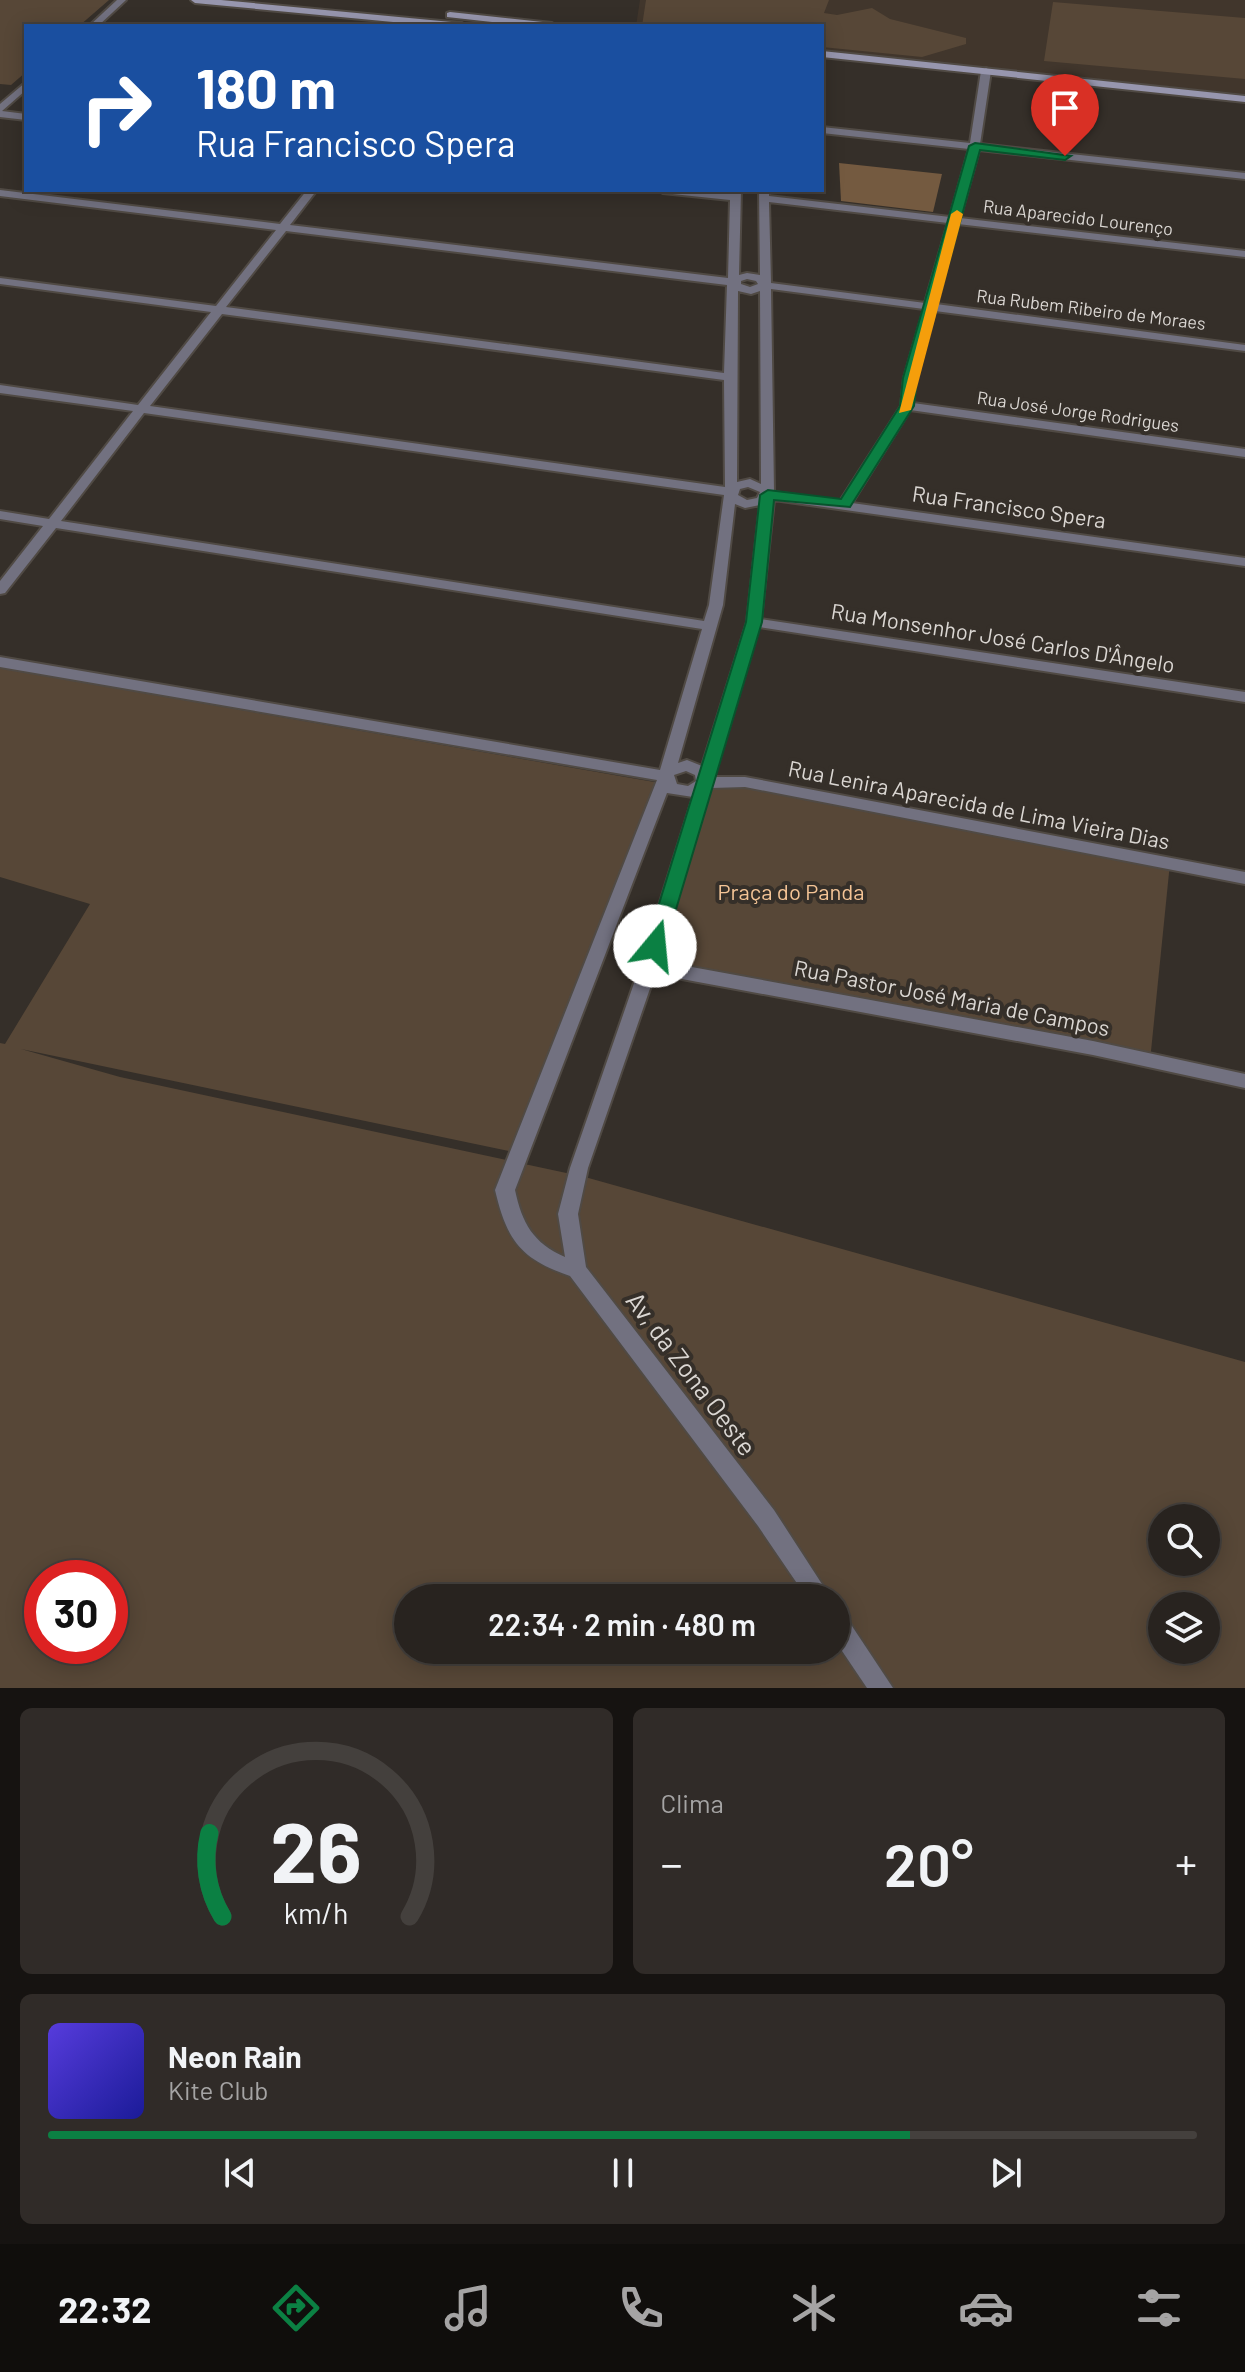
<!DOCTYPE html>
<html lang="pt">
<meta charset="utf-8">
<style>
body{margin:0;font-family:Barlow,sans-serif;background:#302b28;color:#f1f3f6;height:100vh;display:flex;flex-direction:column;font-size:30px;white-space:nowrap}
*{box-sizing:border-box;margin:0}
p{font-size:26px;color:#a5a4a4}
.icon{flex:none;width:44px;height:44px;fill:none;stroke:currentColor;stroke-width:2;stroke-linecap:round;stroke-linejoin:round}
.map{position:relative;height:1688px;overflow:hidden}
.side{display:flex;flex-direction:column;gap:20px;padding:20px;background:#161311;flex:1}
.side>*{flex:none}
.top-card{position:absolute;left:24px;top:24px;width:800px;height:168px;border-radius:0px;box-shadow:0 4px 20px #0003,0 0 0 2px #44403d;background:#1a4fa0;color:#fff;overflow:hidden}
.controls{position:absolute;left:1148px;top:1504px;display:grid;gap:16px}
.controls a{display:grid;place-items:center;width:72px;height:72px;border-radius:50%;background:#28231f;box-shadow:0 4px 20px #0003,0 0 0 2px #44403d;font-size:40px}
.speed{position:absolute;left:24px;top:1560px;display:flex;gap:16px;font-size:40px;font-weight:700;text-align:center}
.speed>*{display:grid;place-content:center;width:104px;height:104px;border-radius:50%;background:#28231f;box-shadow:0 4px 20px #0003,0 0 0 2px #44403d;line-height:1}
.speed .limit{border:12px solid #d22;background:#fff;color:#111}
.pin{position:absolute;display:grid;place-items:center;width:68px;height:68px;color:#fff;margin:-82px -34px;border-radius:50% 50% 50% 0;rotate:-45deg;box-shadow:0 0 8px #0007}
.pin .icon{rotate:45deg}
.me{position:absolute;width:88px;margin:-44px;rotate:17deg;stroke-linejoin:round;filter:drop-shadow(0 0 6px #0008)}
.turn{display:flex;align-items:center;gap:28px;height:168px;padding:0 40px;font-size:36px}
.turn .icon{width:104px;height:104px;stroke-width:2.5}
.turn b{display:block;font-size:56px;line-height:68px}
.big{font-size:60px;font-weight:600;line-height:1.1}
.side .widget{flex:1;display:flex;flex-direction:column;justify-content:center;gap:12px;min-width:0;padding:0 28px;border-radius:12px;background:#302b28}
.side .dial{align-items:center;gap:0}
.dial svg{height:208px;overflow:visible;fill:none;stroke:#44403d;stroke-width:7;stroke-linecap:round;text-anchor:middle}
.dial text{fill:#f1f3f6;stroke:none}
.song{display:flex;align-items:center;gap:24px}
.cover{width:96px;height:96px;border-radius:12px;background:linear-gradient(135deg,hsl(250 70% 55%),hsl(240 70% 35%))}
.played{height:8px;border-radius:4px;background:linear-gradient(90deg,#0b8043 75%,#44403d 75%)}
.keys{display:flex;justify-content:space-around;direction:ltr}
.heat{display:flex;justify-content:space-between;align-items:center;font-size:44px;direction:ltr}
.side .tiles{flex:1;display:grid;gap:20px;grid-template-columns:1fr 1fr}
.widget:last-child{grid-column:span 2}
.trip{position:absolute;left:394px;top:1584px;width:456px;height:80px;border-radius:40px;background:#28231f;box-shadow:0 4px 20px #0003,0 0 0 2px #44403d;font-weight:600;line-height:80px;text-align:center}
.dock{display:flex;height:128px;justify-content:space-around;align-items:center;background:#100e0c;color:#a5a4a4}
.dock .icon{width:56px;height:56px}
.dock .active{color:#0b8043}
.dock b{font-size:36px;color:#f1f3f6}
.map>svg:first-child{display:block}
.built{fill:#41362c}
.green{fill:#574737;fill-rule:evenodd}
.building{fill:#745a40}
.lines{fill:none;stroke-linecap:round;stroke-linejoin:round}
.minor-casing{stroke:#504a44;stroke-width:4}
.secondary-casing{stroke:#504a44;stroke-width:4}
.minor{fill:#727180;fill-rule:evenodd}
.secondary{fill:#9796ae;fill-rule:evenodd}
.route{fill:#0b8043;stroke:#07532c;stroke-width:2}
.slow{fill:#f59e0b}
.labels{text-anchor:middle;stroke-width:8;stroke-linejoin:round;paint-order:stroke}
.far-street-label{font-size:18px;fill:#dbd7d3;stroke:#352f29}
.street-label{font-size:22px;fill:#dbd7d3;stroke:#352f29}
.park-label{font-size:22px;fill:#f4c496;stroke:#352f29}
.near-street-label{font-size:26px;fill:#dbd7d3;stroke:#352f29}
</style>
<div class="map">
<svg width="1245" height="1688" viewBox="0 0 1245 1688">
<rect width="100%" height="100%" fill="#352f29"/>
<path class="built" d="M640 0H1245V94L822 52V26H636Z"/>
<g class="green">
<path d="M0 0H109L79 26H26V72L11 85 0 84Z"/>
<path d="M646 0H829L824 13 837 15 872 8 890 19 966 38V44L922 57 822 47V26H642Z"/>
<path d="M1053 2 1245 18V79L1044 61Z"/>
<path d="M0 668 660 783 518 1153 21 1049 120 1077 585 1177 1245 1362V1688H0V1043L5 1044 90 904 0 877ZM1162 1518H1206V1562H1162ZM42 1578H110V1646H42ZM408 1598H836V1650H408ZM1162 1606H1206V1650H1162Z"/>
<path d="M745 782 1170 863 1150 1061 649 966 701 787Z"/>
</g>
<path class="building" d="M839 163 942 174 933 212 841 201Z"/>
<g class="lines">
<g class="minor-casing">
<g id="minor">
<path d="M117 0H126L98 26H89Z"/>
<path d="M986 68 991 71 980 144 1245 173V179L979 150 960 218 1245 251V257L958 224 936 304 1245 345V351L935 311 916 378 913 403 1245 449V457L910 410 852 503 1245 558V566L774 500 761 619 1245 692V702L759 627 714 777H745L1245 872V884L745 787 711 788 659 961 1093 1041 1245 1074V1088L1093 1055 655 974 588 1168 578 1214 586 1267 774 1510 831 1598H807L758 1526 570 1276C521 1259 507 1241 495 1190L657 780 0 667V657L660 770 702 629 56 528 5 593 0 594V581L43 526 0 519V511L49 519 133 411 0 393V385L138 405 211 312 0 284V278L216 306 276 230 0 196V190L280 224 307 190H317L290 225 728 278 730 200 663 193 658 190 731 194V190H741L739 275 747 273 760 275 759 190H769V196L950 217 969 149 822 133V127L970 143 981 71ZM769 202 948 223 925 303 771 283ZM286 231 727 285 724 373 226 307ZM747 279 756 281 758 284 750 287 741 284V281ZM771 289 924 309 904 378 901 406 840 501 774 492ZM738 291 751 294 760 291 761 484 750 479 737 482ZM222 314 724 380 725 487 150 406ZM144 413 724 495 709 605 704 621 61 521ZM748 487 760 492 757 498 747 500 738 495 740 489ZM735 504 745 508 760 505 747 622 702 766 687 760 678 763 723 605ZM686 771 695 775 696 781 688 786 677 784 674 775ZM667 793 693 797 640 966 570 1168 558 1214 565 1257C533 1243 522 1223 515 1190Z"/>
<path d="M26 82V90L2 111 26 114V120L0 117V104Z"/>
<path d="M836 1611 844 1614 893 1688H867L836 1642Z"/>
</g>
</g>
<g class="secondary-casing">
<g id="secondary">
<path d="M191 0H221L462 23 466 26H435L195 3Z"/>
<path d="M450 12 552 23 556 26H528L447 17V13Z"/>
<path d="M822 51 1245 96V102L822 57Z"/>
</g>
</g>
<use href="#minor" class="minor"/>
<use href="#secondary" class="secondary"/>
</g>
<path class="route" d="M975 143 1071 156 1065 160 980 150 917 378 914 406 850 507 774 500 762 622 665 946 655 954 648 952 646 946 746 622 760 495 768 490 841 499 900 406 903 378 969 146Z"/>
<path class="slow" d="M957 210 963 214 911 410 899 413 951 214Z"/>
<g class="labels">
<g class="far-street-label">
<text transform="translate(1078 218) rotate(7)" y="6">Rua Aparecido Lourenço</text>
<text transform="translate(1091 310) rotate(7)" y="6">Rua Rubem Ribeiro de Moraes</text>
<text transform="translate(1078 412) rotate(8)" y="6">Rua José Jorge Rodrigues</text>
</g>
<g class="street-label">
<text transform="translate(1009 507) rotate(8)" y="8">Rua Francisco Spera</text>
<text transform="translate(1003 638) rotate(9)" y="8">Rua Monsenhor José Carlos D'Ângelo</text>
<text transform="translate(979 805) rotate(11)" y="8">Rua Lenira Aparecida de Lima Vieira Dias</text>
<text transform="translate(952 998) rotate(11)" y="8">Rua Pastor José Maria de Campos</text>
</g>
<g class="park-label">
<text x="791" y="900">Praça do Panda</text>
</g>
<g class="near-street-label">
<text transform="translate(691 1374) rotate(53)" y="9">Av, da Zona Oeste</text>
</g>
</g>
</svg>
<div class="controls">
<a><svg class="icon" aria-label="search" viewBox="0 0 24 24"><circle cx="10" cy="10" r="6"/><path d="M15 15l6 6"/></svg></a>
<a><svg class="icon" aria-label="layers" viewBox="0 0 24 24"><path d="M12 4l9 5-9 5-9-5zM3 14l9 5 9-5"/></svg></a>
</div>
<div class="speed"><div class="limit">30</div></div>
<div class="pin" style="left:1065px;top:156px;background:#d93025"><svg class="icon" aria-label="arrive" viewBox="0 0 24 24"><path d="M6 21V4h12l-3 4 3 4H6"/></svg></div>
<svg class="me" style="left:655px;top:946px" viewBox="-20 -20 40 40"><circle r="19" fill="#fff"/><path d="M0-13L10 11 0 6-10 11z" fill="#0b8043"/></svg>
<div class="trip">22:34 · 2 min · 480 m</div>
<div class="top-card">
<div class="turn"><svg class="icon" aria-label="right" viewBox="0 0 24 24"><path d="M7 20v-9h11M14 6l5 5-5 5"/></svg><div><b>180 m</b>Rua Francisco Spera</div></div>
</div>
</div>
<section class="side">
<div class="tiles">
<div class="widget dial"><svg viewBox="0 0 100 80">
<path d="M14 69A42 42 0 1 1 86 69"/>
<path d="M14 69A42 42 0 0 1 9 37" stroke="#0b8043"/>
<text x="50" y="56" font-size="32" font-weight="700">26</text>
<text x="50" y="72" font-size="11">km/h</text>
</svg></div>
<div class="widget"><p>Clima</p>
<div class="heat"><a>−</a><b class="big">20°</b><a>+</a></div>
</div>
<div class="widget">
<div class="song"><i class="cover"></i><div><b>Neon Rain</b><p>Kite Club</p></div></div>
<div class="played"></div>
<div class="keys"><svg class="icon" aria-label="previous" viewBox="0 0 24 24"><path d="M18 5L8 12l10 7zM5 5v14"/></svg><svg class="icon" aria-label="pause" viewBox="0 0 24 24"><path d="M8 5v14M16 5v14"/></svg><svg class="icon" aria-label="next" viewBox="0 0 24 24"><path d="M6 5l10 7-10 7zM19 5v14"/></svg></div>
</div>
</div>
</section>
<nav class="dock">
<b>22:32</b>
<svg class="icon active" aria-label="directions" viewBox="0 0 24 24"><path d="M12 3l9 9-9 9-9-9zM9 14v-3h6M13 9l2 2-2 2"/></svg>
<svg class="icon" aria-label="music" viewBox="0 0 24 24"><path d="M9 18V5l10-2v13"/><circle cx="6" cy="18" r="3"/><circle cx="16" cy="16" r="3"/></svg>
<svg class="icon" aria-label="phone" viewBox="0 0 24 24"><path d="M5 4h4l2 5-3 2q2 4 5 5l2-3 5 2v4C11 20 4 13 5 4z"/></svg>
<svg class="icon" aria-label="climate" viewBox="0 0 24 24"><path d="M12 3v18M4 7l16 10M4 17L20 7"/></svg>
<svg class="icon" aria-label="car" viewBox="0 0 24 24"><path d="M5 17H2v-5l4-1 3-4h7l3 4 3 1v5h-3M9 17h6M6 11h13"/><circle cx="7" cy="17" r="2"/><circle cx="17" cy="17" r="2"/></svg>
<svg class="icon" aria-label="filters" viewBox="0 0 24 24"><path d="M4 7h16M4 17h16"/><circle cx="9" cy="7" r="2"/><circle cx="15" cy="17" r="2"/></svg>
</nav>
